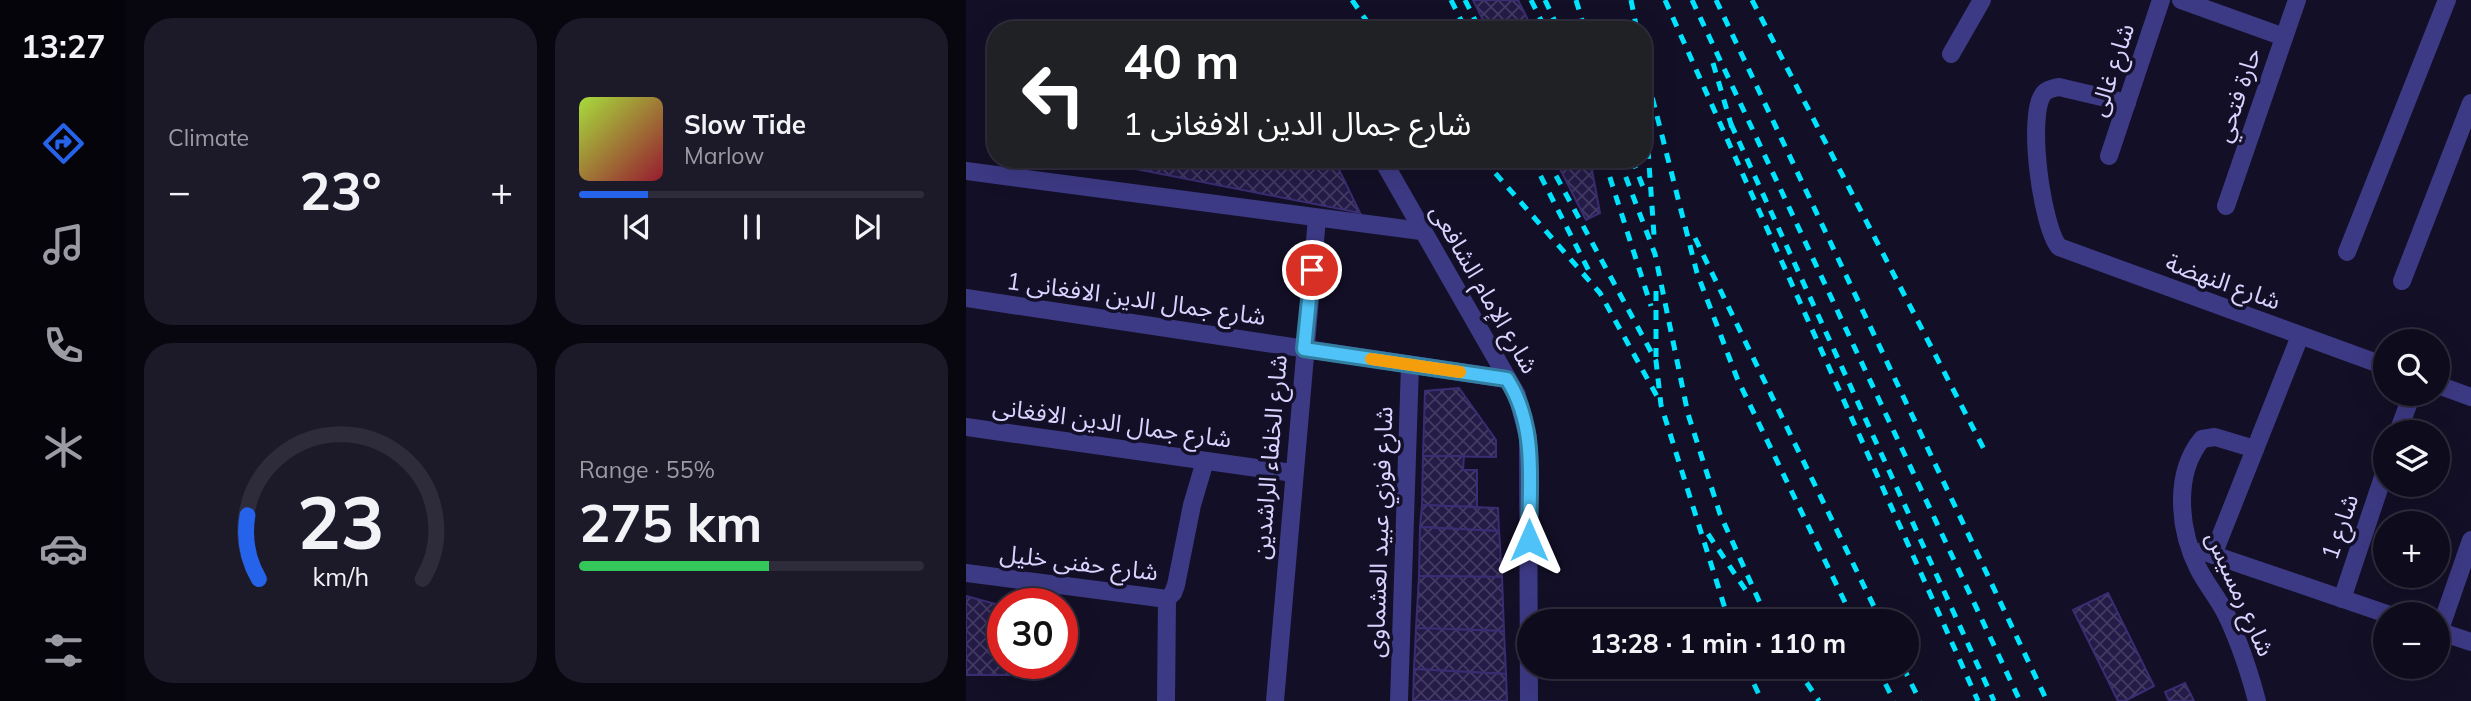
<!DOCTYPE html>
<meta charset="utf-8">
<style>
body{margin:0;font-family:Mulish,"Noto Sans Arabic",sans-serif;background:#1c1929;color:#f1f3f6;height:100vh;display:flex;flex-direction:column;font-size:26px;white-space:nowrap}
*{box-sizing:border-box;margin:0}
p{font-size:23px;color:#9b9ba3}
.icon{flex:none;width:38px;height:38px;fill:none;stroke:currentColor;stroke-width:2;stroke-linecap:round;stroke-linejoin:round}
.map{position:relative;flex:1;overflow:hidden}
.side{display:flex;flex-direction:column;gap:18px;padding:18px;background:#08060f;width:840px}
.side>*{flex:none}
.top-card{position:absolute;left:21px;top:21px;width:665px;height:147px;border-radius:28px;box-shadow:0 7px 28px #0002,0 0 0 2px #2e2b3b;background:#202124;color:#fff;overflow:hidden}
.buttons{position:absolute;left:1407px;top:329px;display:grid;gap:14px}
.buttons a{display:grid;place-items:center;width:77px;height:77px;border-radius:50%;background:#0e0b1c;box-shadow:0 7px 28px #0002,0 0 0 2px #2e2b3b;font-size:35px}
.speed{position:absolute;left:21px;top:588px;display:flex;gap:14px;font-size:35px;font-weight:700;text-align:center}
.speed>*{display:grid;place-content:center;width:91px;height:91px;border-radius:50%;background:#0e0b1c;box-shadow:0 7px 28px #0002,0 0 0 2px #2e2b3b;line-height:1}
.speed .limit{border:10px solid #d22;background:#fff;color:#111}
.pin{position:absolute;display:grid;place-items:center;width:60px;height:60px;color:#fff;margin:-30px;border:4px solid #fff;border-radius:50%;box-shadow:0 2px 7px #0007}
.me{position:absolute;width:77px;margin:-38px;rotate:0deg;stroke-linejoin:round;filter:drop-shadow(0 0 5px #0008)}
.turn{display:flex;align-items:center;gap:24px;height:147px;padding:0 21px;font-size:32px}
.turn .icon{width:91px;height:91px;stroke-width:2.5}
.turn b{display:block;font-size:49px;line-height:60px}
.big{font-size:52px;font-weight:700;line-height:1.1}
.side .card{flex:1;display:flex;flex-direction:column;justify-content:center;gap:10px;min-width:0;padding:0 24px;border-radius:28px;background:#1c1929}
.side .dial{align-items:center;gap:0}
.dial svg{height:182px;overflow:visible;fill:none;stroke:#2e2b3b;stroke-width:7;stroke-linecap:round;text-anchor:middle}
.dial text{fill:#f1f3f6;stroke:none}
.song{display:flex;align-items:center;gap:21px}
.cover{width:84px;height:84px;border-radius:10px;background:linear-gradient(135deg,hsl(80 70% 55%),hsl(350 70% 35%))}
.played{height:7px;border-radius:4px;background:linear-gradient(90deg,#2563eb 20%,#2e2b3b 20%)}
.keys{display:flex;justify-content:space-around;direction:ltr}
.heat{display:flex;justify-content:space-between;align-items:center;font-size:38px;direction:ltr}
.charge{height:10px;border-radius:5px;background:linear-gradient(90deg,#34c759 55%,#2e2b3b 0)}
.side .tiles{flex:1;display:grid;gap:18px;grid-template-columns:repeat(2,1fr)}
.trip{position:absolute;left:551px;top:609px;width:402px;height:70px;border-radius:35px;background:#0e0b1c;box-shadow:0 7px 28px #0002,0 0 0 2px #2e2b3b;font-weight:700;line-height:70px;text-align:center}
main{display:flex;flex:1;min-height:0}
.tabs{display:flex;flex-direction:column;width:126px;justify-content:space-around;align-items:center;background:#06040b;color:#9b9ba3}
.tabs .icon{width:49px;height:49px}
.tabs .on{color:#2563eb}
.tabs b{font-size:32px;color:#f1f3f6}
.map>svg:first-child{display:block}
.building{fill:url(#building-cross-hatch);stroke:#3b2d73;stroke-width:2}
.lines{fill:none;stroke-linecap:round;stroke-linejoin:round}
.minor{stroke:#3d3a85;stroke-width:18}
.rail{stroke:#00e5ff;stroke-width:5;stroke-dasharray:10 9;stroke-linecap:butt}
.route-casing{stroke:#337fa1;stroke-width:18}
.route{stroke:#4fc3f7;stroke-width:12}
.slow{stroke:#f59e0b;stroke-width:12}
.labels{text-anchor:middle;stroke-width:7;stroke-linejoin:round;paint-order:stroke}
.street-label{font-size:24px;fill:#d9d4ff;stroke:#130f26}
</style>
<main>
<nav class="tabs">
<b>13:27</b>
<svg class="icon on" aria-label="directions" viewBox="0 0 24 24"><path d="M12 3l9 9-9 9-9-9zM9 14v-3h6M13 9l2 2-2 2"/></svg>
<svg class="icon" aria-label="music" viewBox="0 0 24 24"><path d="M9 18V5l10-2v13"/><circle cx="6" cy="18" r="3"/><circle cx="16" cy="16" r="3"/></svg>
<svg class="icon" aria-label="phone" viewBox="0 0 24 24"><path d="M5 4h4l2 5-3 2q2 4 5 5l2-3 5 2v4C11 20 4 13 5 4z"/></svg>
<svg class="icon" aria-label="climate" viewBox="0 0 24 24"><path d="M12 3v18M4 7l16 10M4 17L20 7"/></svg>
<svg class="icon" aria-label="car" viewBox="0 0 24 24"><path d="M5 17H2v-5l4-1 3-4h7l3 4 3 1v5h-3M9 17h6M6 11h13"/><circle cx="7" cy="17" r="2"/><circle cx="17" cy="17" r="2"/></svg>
<svg class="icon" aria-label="filters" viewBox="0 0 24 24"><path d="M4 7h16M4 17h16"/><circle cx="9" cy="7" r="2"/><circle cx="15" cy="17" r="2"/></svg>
</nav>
<section class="side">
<div class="tiles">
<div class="card"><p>Climate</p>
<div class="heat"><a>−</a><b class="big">23°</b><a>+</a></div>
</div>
<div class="card">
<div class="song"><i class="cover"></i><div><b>Slow Tide</b><p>Marlow</p></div></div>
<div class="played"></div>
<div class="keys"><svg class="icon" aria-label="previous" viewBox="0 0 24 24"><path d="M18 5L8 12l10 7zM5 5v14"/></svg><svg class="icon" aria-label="pause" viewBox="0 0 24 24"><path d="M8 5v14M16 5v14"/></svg><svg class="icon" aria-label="next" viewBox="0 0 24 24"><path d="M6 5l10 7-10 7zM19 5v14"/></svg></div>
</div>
<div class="card dial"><svg viewBox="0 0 100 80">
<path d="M14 69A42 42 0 1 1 86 69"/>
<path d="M14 69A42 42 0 0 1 9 41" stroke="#2563eb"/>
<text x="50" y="56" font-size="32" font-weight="700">23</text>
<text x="50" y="72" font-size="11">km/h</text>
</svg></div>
<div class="card"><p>Range · 55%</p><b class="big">275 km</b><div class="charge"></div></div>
</div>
</section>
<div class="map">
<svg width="1505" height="701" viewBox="0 0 1505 701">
<defs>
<pattern id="building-cross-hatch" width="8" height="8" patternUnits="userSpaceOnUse" patternTransform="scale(1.75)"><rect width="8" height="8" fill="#241b47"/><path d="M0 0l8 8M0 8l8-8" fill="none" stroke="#433b63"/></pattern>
</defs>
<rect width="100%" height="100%" fill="#130f26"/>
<g class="building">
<path d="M507 0H552L567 30H522Z"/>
<path d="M119 159H368L394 213Z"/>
<path d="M589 159H624L634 213 620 220Z"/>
<path d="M493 388 530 440V457L457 456 459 391Z"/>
<path d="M457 456H498L497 470H511V507L456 505Z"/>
<path d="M456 505 532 508 533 531 454 527Z"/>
<path d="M454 527 533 531 536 577 453 576Z"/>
<path d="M453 576 536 577 538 631 450 628Z"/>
<path d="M1142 593 1188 686 1159 701H1152L1107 610Z"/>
<path d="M0 596 37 606V663H47L45 675H0Z"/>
<path d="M96 616H100L97 663 54 668V663H96Z"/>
<path d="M450 628 538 631 540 674 448 669Z"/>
<path d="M448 669 540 674 541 701H447Z"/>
<path d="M1219 683 1228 701H1203L1199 692Z"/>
</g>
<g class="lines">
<g class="minor">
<path d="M1215 0 1318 37"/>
<path d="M985 54 1016 0"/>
<path d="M1161 103 1093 87C1088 88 1082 89 1078 93 1060 114 1076 227 1093 247L1419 366"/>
<path d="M1143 156 1195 0"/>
<path d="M416 159 551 395 562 437 563 701"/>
<path d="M0 171 455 231"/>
<path d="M1260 206 1331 0"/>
<path d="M1381 252 1481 0"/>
<path d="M1436 281 1505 103"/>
<path d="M0 298 541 379"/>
<path d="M1472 385 1505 397"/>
<path d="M0 427 327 473"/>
<path d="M1432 432 1446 394"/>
<path d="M1289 449 1249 437 1236 439C1207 474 1213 530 1232 568 1240 584 1252 598 1260 614 1274 643 1283 671 1291 701"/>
<path d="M1236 551 1421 614"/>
<path d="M1247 555 1334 336"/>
<path d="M0 573 201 599 207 593 210 585 226 505 239 461"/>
<path d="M1376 599 1419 471"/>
<path d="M1472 631 1505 642"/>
<path d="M1473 632 1505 540"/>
<path d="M200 701 201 599"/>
<path d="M309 701 351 218"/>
<path d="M433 701 444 365"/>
</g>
<g class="rail">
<path d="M386 0 407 30"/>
<path d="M485 0 500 30"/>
<path d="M499 0 514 30"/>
<path d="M565 0 580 30"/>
<path d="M579 0 593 30"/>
<path d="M610 0 619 30"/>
<path d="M665 0 671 30"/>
<path d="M699 0 1012 701"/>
<path d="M726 0 1054 701"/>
<path d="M750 0 1081 701"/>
<path d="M786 0 1021 455"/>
<path d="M677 61 731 273 771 378 888 621"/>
<path d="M747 63 767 131"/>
<path d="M678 92 688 235"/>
<path d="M765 124 1028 701"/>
<path d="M517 159 634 293 692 398"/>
<path d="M566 159 623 271"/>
<path d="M581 159 690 361 695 405 763 621"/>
<path d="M638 159 685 306"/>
<path d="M653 159 689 254 722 414 754 514 802 621"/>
<path d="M666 159 679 192"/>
<path d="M729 238 915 621"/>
<path d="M690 291V357"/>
<path d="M742 534 781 592"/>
<path d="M780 667 796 701"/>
<path d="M830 667 853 701"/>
<path d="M911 667 928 701"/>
<path d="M937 667 954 701"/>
</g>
</g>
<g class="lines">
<g class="route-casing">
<path id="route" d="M346 270 338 349 541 379C572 427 563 485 563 540"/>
</g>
<use href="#route" class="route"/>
<path class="slow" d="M405 359 494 372"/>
</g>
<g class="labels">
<g class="street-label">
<text transform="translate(1146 70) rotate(-72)" y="8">شارع غالى</text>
<text transform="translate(1272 95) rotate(-71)" y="8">حارة فتحي</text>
<text transform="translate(1257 282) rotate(20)" y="8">شارع النهضة</text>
<text transform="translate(518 289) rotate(60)" y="8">شارع الإمام الشافعى</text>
<text transform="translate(170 299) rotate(8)" y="8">شارع جمال الدين الافغانى 1</text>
<text transform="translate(146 423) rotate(8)" y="8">شارع جمال الدين الافغانى</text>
<text transform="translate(304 457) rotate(-85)" y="8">شارع الخلفاء الراشدين</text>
<text transform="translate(1374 527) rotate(-71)" y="8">شارع 1</text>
<text transform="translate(414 532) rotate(-88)" y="8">شارع فوزي عبيد العشماوى</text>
<text transform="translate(113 563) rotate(7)" y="8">شارع حفنى خليل</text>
<text transform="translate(1274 594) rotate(66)" y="8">شارع رمسيس</text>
</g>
</g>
</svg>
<div class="buttons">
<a><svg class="icon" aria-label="search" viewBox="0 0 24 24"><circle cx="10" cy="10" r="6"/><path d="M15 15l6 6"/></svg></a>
<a><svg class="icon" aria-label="layers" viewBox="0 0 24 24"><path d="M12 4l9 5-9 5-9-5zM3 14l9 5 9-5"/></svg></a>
<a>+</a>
<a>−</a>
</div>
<div class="speed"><div class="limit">30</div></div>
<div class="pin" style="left:346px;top:270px;background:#d93025"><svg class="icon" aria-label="arrive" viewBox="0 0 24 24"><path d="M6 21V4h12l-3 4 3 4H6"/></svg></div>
<svg class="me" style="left:563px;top:540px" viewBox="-20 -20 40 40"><path d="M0-17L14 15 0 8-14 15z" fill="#4fc3f7" stroke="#fff" stroke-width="4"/></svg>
<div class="trip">13:28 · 1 min · 110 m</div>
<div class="top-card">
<div class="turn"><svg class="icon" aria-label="left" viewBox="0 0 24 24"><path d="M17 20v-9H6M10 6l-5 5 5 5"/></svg><div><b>40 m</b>شارع جمال الدين الافغانى 1</div></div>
</div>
</div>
</main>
